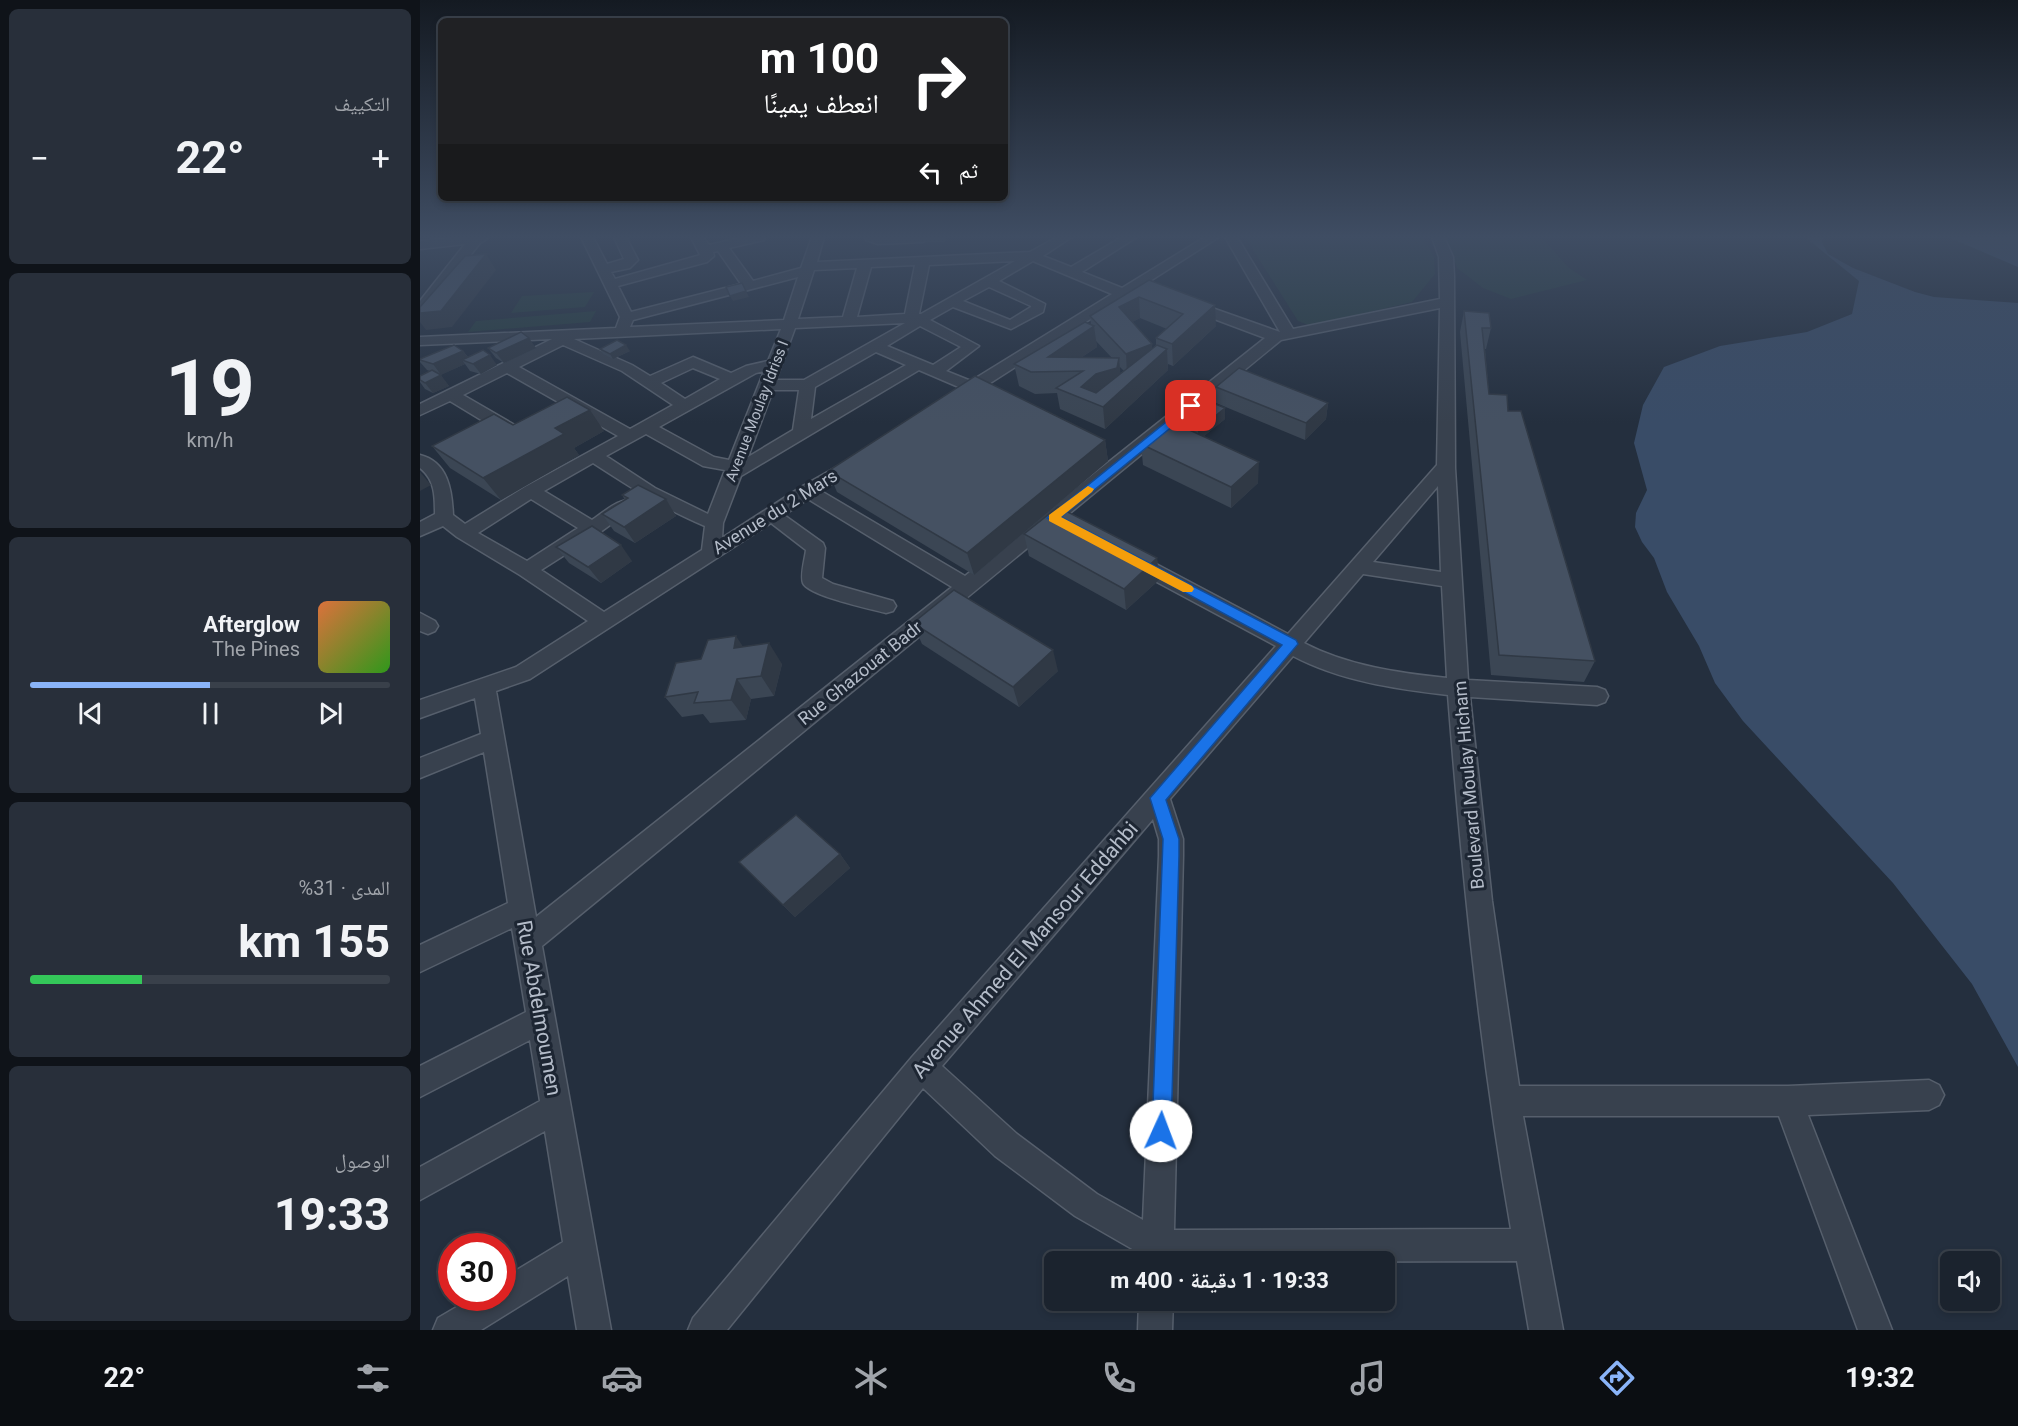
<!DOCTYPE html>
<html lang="ar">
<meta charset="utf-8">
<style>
body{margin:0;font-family:Roboto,"Noto Naskh Arabic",sans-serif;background:#282f3a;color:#f1f3f6;direction:rtl;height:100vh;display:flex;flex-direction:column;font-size:22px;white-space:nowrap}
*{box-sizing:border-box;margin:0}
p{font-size:20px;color:#a0a4aa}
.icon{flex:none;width:33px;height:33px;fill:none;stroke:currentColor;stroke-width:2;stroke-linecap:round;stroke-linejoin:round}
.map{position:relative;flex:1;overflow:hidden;direction:ltr}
.panel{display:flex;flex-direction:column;gap:9px;padding:9px;background:#0f1319;width:420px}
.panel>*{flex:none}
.banner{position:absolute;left:18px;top:18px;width:570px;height:183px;border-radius:9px;box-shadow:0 3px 9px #0003,0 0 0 2px #39404a;direction:rtl;background:#202124;color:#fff;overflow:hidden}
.buttons{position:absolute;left:1520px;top:1251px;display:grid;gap:12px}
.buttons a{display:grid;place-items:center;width:60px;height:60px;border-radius:9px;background:#1b232e;box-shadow:0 3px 9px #0003,0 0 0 2px #39404a;font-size:30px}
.speed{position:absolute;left:18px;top:1233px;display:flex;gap:12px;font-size:30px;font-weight:700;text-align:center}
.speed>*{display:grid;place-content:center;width:78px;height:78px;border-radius:50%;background:#1b232e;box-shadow:0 3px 9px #0003,0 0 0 2px #39404a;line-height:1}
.speed .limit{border:9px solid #d22;background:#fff;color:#111}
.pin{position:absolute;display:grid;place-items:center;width:51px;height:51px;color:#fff;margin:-26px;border-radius:12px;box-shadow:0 3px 9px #0006}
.me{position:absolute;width:66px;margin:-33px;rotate:2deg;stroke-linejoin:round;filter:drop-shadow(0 0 4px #0008)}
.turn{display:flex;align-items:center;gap:21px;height:126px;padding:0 30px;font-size:27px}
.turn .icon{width:78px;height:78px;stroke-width:2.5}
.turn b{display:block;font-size:42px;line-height:51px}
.then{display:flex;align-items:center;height:57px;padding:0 30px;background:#0003;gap:12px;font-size:22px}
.big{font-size:45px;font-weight:700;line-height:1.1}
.panel .widget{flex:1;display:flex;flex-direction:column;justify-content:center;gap:9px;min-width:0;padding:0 21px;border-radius:9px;background:#282f3a}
.panel .dial{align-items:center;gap:0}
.dial b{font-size:78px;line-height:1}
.song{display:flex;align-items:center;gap:18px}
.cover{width:72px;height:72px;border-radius:9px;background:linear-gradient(135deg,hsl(20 70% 55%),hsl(110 70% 35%))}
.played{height:6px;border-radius:3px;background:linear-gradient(90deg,#8ab4f8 50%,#39404a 50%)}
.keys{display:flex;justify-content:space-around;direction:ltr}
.heat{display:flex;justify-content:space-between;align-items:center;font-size:33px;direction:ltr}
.charge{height:9px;border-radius:4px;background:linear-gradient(90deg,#34c759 31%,#39404a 0)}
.trip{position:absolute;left:624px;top:1251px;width:351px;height:60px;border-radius:9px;background:#1b232e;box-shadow:0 3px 9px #0003,0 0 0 2px #39404a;font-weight:700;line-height:60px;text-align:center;direction:rtl}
.tabs{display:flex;height:96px;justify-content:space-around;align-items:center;background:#0b0e12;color:#a0a4aa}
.tabs .icon{width:42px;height:42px}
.tabs .selected{color:#8ab4f8}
.tabs b{font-size:27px;color:#f1f3f6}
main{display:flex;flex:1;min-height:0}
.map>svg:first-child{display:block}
.green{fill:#263c3f}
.water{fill:#394c67}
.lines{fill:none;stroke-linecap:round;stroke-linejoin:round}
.minor-casing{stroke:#565f6c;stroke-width:3}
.minor{fill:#38414e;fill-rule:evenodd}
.wall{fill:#3b4654;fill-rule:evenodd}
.shaded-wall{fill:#303945}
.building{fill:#455162;stroke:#303945;stroke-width:1.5}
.route{fill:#1a73e8;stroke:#114b97;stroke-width:1.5}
.slow{fill:#f59e0b}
.labels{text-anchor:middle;stroke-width:6;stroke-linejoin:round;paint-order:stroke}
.far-street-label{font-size:15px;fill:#b4bcc9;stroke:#1d2633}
.street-label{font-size:18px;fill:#b4bcc9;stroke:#1d2633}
.near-street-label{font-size:21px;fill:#b4bcc9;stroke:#1d2633}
</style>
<main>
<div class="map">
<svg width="1598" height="1330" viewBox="0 0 1598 1330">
<rect width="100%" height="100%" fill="#242f3e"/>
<g class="green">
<path d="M825 237H1003L1014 257 1015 274 992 302 891 326 878 321Z"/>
<path d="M1026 237H1117L1125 241 1148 267 1167 280 1091 299 1063 288 1037 268Z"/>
<path d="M174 292 165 307 91 313 102 296Z"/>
<path d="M176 311 170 322 48 332 56 321Z"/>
</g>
<g class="water">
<path d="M1385 237H1404L1402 242 1408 254 1433 268 1495 292 1514 297 1598 303V1067L1552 984 1473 883 1323 721 1295 683 1279 646 1247 592 1234 558 1222 542 1215 527 1216 513 1227 490 1214 443 1223 405 1244 367 1300 346 1387 332 1432 314 1439 281Z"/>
<path d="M1528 237H1598V267Z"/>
</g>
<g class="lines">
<g class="minor-casing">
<g id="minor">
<path d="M45 237H66L67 239 60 243 5 313 0 314V301L45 244 0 249V241Z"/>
<path d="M161 237H173L187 264 204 259 194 237H206L218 260 210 268 191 272 195 279 277 256 280 255 271 237H283L289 245 324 237H345L344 240 309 248 333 281 381 268 392 237H404L397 262 610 252 637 237H652L623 256 651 267 702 237H717L662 272 702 288 785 237H799L564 387 571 392 569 395 563 397 554 394 545 399H533L531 396 541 388 499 370 321 476 303 523 302 538 381 487 434 457 440 458 443 462 440 466 401 491 545 576 845 338 765 308 763 305 765 302H775L860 332 805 237H817L873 329 1020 299 1019 257 1012 237H1024L1033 257 1034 276 1035 468 1048 680 1177 687 1185 690 1188 696 1185 702 1177 705 1050 697 1072 901 1099 1086H1368L1509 1080 1519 1085 1524 1095 1519 1105 1509 1110 1388 1115 1472 1330H1438L1359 1116H1103L1143 1330H1109L1097 1261 721 1262V1254L655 1216 575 1156 503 1088 307 1330H268L273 1318 492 1057 856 646 707 566 705 561 707 556 714 554 721 556 868 634 1017 465 1020 308 861 340 122 946 191 1330H157L148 1276 61 1330H13L18 1318 52 1298H82V1279L143 1242 125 1131 0 1200V1167L120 1101 110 1040 0 1097V1066L106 1012 92 928 0 972V945L88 903 64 752 0 778V758L61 734 55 698 0 718V700L96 667 168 621 100 575 37 537 23 526 0 536V522L15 514C15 496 15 480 0 468V455C28 462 32 490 33 515L45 524 105 487 198 436 87 373 43 395 98 427 100 431 98 435H86L30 401 0 415V404L132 339 0 345V337L196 328 200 317ZM298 251 321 284 211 312 198 286 287 262 294 256 293 252ZM595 261 501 314H499L509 265ZM613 261 692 294 551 381 526 371 559 346 510 320 533 307 591 329 623 312 625 304 579 281ZM495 265 485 314 437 317 451 267ZM437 268 423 317 378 319 394 270ZM378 277 364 320 210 327 213 320ZM569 287 611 306V307L590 320 543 301ZM485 323 384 380H356L375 328ZM500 326 541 347 513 365 467 346ZM361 329 348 361 326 366 311 373 273 357 230 376 212 365 154 339ZM143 345 202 371 253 405 210 429 99 367ZM456 352 486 365 391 419 395 387ZM273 368 300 379 265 399 241 383ZM344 371 309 460 294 457 239 427 336 373ZM353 390H379L373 430 328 457ZM226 434 283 466 305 470 288 514 235 488 186 456ZM173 463C210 487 244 509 285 526L282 550 184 612 121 570 179 533 219 504 216 500C201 496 184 512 172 520L124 491ZM1018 486 1021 572 953 562ZM111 499 158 528 107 561 58 533ZM388 499 532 587 116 917 76 691 110 679 351 523 386 550C385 559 380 575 383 583 389 596 451 609 466 613L473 611 476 606 473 601 413 584 402 578 405 548 403 543 364 515ZM943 574 1022 586 1027 678C979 673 928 666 884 643ZM873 656C920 681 976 689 1028 695 1042 874 1060 1053 1091 1229L754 1230 763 856V839L750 799ZM733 819 739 839V856L723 1220 677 1194 597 1134 522 1066Z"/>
<path d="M445 237H509V238L503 242 458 244 446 240Z"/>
<path d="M0 613 15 621 18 626 15 631 8 634 0 631Z"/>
<path d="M719 1300H753L752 1330H718Z"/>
</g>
</g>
<use href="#minor" class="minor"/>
</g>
<g class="wall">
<path d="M34 237H52L51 238 36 239Z"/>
<path d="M503 237H526L525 242H505Z"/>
<path d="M729 280 796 326 753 366 748 364V370L685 429 640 409 637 393 615 394 599 386 594 364 671 325 670 316ZM720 318 747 329 736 338V345L732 349 712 322ZM676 341 692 358 662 357 677 347ZM700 367 704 371 700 373Z"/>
<path d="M1044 311 1071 328 1066 349H1065L1069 394 1088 411 1175 661 1164 682 1071 675 1040 332Z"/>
<path d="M68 348H116L84 363 76 358Z"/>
<path d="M180 349 210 351 193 359 183 354Z"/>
<path d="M43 351 48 357 77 365 61 374 50 371 45 364 20 375 29 386 13 393 5 389 0 382V376L10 371 7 370 0 362V359Z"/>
<path d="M796 387 908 403 906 419 885 440 796 403Z"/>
<path d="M805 408V419L784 436 838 483 811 508 723 465 721 444 759 425V421Z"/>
<path d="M93 425 184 431 154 448 159 455 81 500 30 468 12 446Z"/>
<path d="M685 440 688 461 554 575 417 492 408 471Z"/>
<path d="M202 495 246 499 256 516 215 543 194 531 182 514 205 500Z"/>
<path d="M604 534 737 558 739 580 706 610 609 556Z"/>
<path d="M136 547 212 561 181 583 149 563Z"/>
<path d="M493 623 638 671 599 707 502 644Z"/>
<path d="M323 647 362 664 354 696 331 699 326 720 290 723 283 714 262 717 245 697 281 659Z"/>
<path d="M420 854 430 868 375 917 319 862Z"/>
</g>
<g class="shaded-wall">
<path d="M66 254 76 270 32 327 6 330 0 322V313Z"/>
<path d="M326 291 329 297 313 301 310 296Z"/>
<path d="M719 297 720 318 701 328 699 307Z"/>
<path d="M795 305 796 326 753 366 752 344Z"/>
<path d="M674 326 677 347 641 371 628 357Z"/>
<path d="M109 338 116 348 84 363 76 353Z"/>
<path d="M732 344 733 362 747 349 748 370 685 429 683 407 707 375 706 354Z"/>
<path d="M206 345 210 351 193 359 190 354Z"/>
<path d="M43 351 51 361 42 360 45 364 21 375 13 364Z"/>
<path d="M70 355 77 365 61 374 53 364Z"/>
<path d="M699 358 701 379 671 402 661 387 676 374Z"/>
<path d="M21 375 29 386 13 393 5 383Z"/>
<path d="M908 403 906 419 885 440 886 423Z"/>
<path d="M805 408V419L778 441V430Z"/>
<path d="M170 410 184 431 154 448 159 455 81 500 63 478 135 428Z"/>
<path d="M685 440 688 461 554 575 547 553Z"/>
<path d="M839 462 838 483 811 508V487Z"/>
<path d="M0 472 11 485 0 491Z"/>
<path d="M246 499 256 516 215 543 204 527Z"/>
<path d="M201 545 212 561 181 583 168 567Z"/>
<path d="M737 558 739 580 706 610 704 589Z"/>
<path d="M316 636 330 657 314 648Z"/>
<path d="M349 643 362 664 354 696 341 676Z"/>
<path d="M633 650 638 671 599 707 593 687Z"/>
<path d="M317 679 331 699 326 720 311 700Z"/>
<path d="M420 854 430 868 375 917 363 905Z"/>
</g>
<g class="building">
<path d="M66 254 21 311 0 313V307L45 256Z"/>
<path d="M729 280 795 305 752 344 736 338 763 314 719 297 699 307 732 344 706 354 670 316Z"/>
<path d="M322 283 326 291 310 296 306 287Z"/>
<path d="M1044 311 1069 313 1071 328H1062L1069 394 1087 395 1088 411H1101L1175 661 1079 655Z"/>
<path d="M665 322 674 326 628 357 699 358 697 368 676 374 661 387 676 393 737 345 747 349 683 407 636 388 663 371 611 372 594 364Z"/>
<path d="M101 332 109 338 76 353 68 348Z"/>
<path d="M197 340 206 345 190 354 180 349Z"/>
<path d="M34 345 43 351 13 364 0 360V359Z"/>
<path d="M63 350 70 355 53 364 42 360Z"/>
<path d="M819 368 908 403 886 423 796 387Z"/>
<path d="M12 370 21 375 5 383 0 380V376Z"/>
<path d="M555 376 685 440 547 553 408 471Z"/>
<path d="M147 397 170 410 135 428 144 434 63 478 12 446 74 414 93 425Z"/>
<path d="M786 400 805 408 778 430 759 421Z"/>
<path d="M750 421 839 462 811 487 721 444Z"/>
<path d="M218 485 246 499 204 527 182 514 208 498 202 495Z"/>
<path d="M638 507 737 558 704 589 604 534Z"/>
<path d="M172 526 201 545 168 567 136 547Z"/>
<path d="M534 590 633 650 593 687 493 623Z"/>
<path d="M316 636 314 648 349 643 341 676 317 679 311 700 274 703 278 692 245 697 256 663 281 659 288 640Z"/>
<path d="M376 815 420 854 363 905 319 862Z"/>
</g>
<linearGradient id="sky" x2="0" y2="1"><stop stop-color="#141a22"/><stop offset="0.56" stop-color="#3f4d63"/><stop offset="1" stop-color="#3f4d63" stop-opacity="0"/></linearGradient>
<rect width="1598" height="423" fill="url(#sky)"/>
<path class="route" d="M771 402 776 406 775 408 641 517 876 640 878 644 746 800 759 839V856L751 1131 748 1138 741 1141 735 1138 732 1131 743 839 730 798 862 645 627 518Z"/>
<path class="slow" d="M668 486 674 489 672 492 641 517 772 586 774 589 772 592H763L629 521V515Z"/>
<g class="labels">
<g class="far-street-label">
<text transform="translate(337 411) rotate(-69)" y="5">Avenue Moulay Idriss I</text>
</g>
<g class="street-label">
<text transform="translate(355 512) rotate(-32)" y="6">Avenue du 2 Mars</text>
<text transform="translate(440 673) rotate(-39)" y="6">Rue Ghazouat Badr</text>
<text transform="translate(1049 785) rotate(-95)" y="6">Boulevard Moulay Hicham</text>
</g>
<g class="near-street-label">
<text transform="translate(605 950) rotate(-49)" y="7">Avenue Ahmed El Mansour Eddahbi</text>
<text transform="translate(119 1008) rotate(80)" y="7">Rue Abdelmoumen</text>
</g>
</g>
</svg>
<div class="buttons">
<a><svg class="icon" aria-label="sound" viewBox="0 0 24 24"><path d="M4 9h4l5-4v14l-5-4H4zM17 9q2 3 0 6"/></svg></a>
</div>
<div class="speed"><div class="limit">30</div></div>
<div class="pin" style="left:771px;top:406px;background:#d93025"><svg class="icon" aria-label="arrive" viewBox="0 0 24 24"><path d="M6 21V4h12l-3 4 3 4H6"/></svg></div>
<svg class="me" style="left:741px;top:1131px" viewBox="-20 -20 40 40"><circle r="19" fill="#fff"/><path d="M0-13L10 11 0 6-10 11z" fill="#1a73e8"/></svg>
<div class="trip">19:33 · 1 دقيقة · 400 m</div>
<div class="banner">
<div class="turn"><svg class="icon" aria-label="right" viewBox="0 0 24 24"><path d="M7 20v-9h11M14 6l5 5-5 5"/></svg><div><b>100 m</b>انعطف يمينًا</div></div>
<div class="then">ثم<svg class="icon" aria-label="left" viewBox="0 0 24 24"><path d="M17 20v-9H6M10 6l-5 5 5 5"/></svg></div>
</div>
</div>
<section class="panel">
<div class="widget"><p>التكييف</p>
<div class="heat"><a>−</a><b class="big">22°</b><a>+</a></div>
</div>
<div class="widget dial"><b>19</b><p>km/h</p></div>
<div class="widget">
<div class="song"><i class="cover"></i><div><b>Afterglow</b><p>The Pines</p></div></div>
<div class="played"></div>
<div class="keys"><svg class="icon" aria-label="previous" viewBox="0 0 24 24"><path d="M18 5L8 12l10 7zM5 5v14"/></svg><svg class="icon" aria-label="pause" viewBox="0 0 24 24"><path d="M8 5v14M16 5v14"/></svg><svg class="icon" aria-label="next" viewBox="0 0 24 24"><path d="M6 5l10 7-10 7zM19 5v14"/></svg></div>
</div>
<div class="widget"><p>المدى · 31%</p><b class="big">155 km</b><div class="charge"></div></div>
<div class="widget"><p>الوصول</p><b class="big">19:33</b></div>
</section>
</main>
<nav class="tabs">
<b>19:32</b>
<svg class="icon selected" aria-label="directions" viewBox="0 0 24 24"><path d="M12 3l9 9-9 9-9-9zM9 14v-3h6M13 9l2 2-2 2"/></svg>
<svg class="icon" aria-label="music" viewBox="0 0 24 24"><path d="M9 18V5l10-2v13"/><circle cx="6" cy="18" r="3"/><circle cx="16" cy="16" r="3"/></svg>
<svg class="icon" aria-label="phone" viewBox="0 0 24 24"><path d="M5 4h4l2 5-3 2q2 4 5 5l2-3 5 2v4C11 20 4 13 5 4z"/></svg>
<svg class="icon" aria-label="climate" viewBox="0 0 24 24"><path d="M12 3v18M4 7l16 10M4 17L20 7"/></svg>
<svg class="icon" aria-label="car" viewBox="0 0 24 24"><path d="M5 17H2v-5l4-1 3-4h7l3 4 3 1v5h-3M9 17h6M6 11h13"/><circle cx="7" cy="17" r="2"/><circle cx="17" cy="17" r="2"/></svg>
<svg class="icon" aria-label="filters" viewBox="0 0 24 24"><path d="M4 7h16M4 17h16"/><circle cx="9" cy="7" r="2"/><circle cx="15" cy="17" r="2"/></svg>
<b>22°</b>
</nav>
